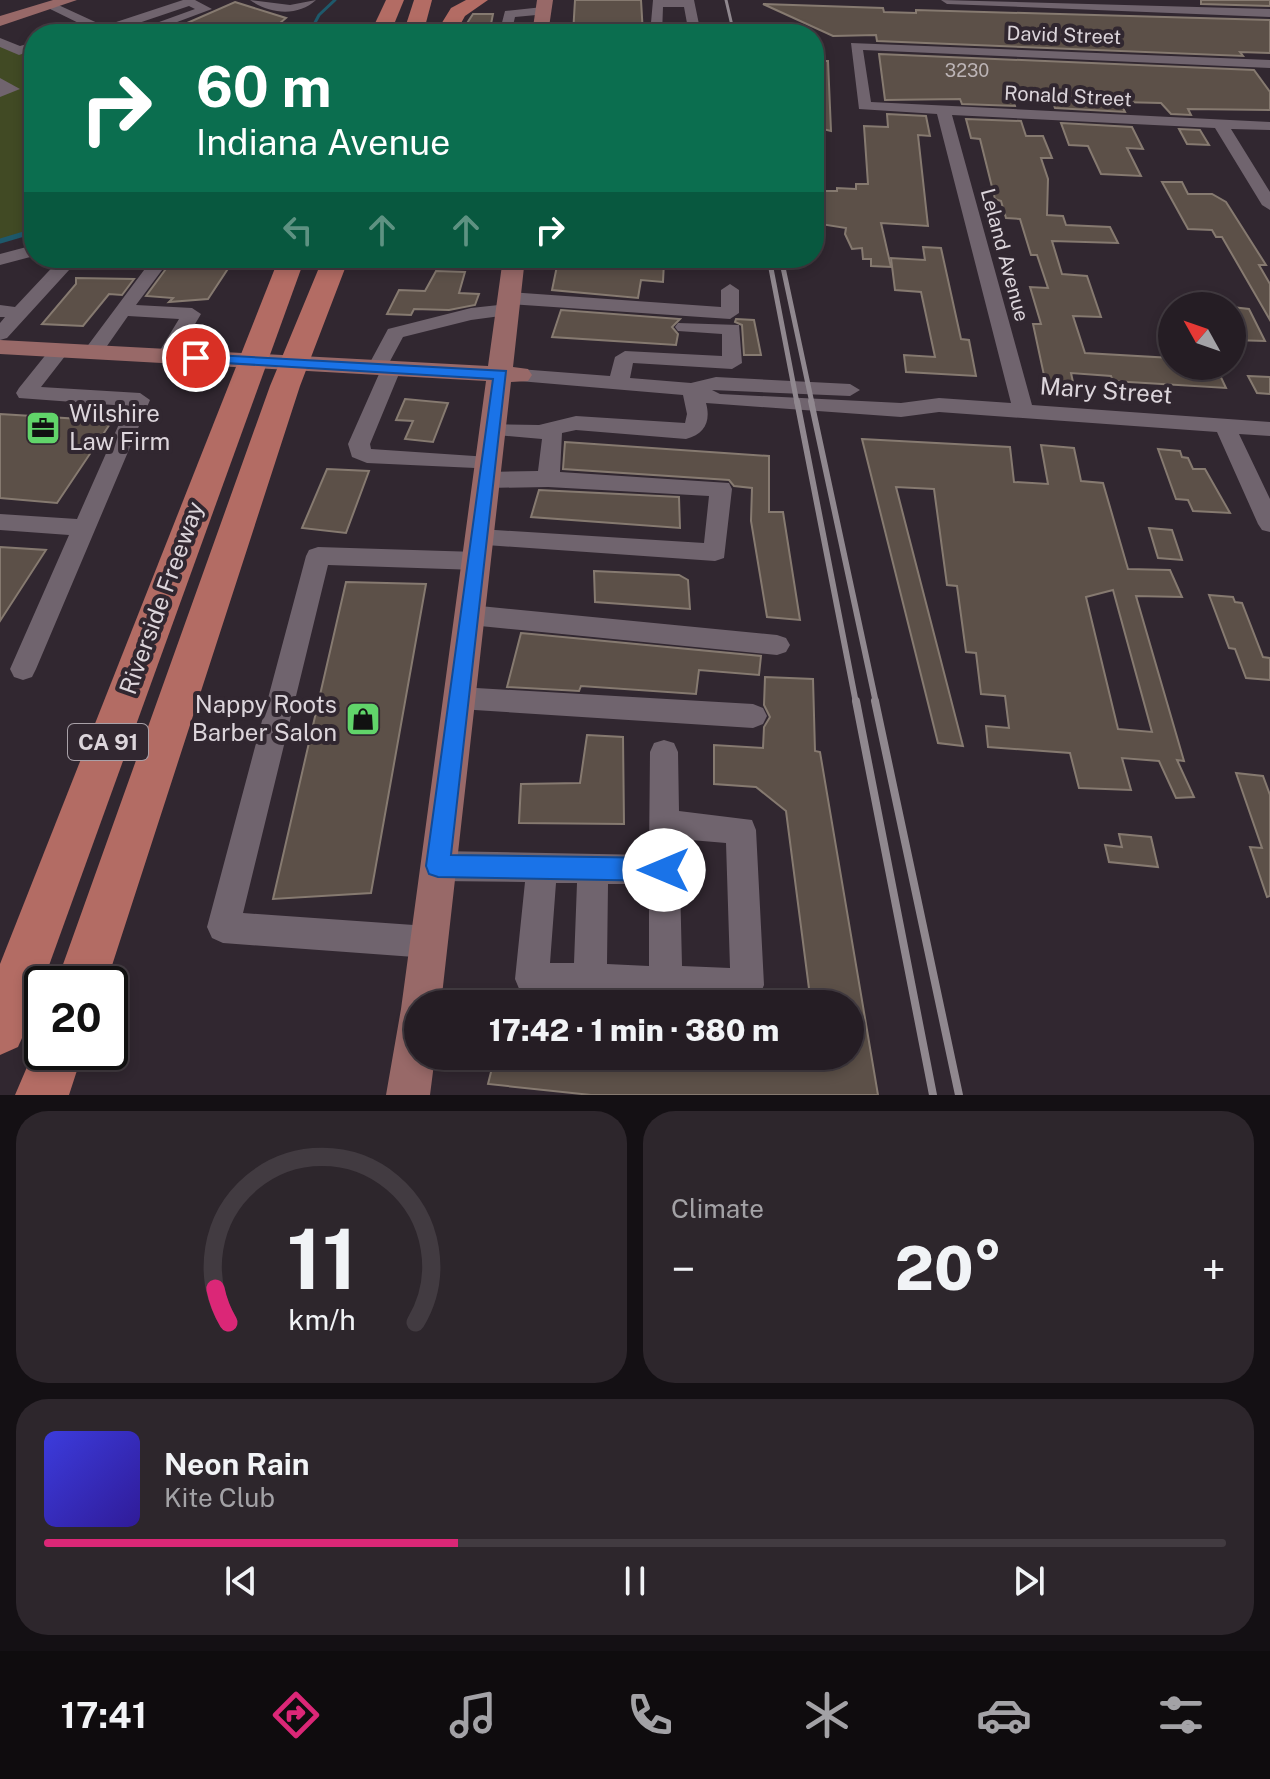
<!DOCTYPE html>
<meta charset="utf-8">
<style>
body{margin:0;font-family:"Public Sans",sans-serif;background:#2d262c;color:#f1f3f6;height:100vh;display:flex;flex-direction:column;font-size:30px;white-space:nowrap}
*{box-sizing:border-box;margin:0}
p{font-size:26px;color:#a3a2a6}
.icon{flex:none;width:44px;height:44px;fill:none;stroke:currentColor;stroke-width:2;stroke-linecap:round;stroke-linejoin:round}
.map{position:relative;height:1095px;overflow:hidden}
.sheet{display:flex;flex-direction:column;gap:16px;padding:16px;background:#141014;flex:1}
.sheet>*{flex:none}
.banner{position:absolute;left:24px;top:24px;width:800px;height:244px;border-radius:32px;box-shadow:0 4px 12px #0003,0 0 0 2px #423b41;background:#0b6e4f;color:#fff;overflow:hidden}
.needle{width:52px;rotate:310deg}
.fabs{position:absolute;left:1158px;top:292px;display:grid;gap:16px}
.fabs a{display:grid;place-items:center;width:88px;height:88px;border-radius:50%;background:#251d24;box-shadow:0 4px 12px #0003,0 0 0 2px #423b41;font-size:40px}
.speed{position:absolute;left:24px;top:966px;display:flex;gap:16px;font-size:40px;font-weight:700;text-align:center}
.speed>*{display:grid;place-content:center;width:104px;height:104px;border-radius:50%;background:#251d24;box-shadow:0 4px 12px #0003,0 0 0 2px #423b41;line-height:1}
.speed .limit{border:4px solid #111;border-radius:12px;background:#fff;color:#111}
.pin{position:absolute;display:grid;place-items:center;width:68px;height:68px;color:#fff;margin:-34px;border:4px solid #fff;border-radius:50%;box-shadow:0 2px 8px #0007}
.me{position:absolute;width:88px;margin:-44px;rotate:270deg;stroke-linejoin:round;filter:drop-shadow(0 0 6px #0008)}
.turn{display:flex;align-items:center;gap:28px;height:168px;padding:0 40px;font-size:36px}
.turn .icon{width:104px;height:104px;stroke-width:2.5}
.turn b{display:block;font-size:56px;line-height:68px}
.lanes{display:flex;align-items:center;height:76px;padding:0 40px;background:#0003;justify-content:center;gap:40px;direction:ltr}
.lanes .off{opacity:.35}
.big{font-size:60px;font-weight:800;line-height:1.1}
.sheet .tile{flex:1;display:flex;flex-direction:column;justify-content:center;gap:12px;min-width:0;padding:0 28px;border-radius:32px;background:#2d262c}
.sheet .dial{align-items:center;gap:0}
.dial svg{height:208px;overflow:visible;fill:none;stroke:#423b41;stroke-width:7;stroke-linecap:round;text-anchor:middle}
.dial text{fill:#f1f3f6;stroke:none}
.song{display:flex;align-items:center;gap:24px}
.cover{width:96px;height:96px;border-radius:12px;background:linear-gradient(135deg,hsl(240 70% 55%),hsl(250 70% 35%))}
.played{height:8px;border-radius:4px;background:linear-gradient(90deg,#db2777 35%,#423b41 35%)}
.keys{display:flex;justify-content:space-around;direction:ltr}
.heat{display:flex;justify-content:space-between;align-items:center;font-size:44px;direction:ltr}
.sheet .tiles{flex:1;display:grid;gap:16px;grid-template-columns:1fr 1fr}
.tile:last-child{grid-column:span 2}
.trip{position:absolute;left:404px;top:990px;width:460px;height:80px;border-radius:40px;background:#251d24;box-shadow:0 4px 12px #0003,0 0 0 2px #423b41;font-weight:800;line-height:80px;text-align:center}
.menu{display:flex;height:128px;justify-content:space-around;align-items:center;background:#0f0c0e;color:#a3a2a6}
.menu .icon{width:56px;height:56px}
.menu .on{color:#db2777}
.menu b{font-size:36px;color:#f1f3f6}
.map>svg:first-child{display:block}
.green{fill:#414a24}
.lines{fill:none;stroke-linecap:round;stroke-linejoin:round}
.stream-far1{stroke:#1e596b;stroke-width:3}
.stream{stroke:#1e596b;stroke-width:5}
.building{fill:#5c5048;stroke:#867a70;stroke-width:2;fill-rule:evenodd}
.minor{fill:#70646e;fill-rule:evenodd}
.major{fill:#986968;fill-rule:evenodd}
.highway{fill:#b36c64;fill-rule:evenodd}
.rail-far3{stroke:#90888f;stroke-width:3}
.rail-far2{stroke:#90888f;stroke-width:5}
.rail-far1{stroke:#90888f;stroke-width:6}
.rail{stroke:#90888f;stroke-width:8}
.route{fill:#1a73e8;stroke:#114b97;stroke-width:2}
.labels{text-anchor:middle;stroke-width:8;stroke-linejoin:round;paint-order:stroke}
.far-number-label{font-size:18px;fill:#bcb4b6}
.far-street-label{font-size:20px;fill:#dcd5db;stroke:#312730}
.shield{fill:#312730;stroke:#a9a1a8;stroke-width:2}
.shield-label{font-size:22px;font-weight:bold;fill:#dcd5db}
.street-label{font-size:24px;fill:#dcd5db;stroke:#312730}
.poi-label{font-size:24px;fill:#dcd5db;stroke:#312730;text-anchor:start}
</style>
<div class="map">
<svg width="1270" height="1095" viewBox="0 0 1270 1095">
<rect width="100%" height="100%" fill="#312730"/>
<path class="green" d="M0 39 34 57V230L0 241Z"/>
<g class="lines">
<path class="stream-far1" d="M309 34 319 15 335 0"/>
<path class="stream" d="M0 241 34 231"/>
</g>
<g class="building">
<path d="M575 0H641L643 34H573Z"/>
<path d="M1201 0H1270V6L1201 4Z"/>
<path d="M235 2 286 18 280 23 284 34H162Z"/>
<path d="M763 4 883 8 884 12 916 13V10L1270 20V53L1240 52 1243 56 877 41 876 35 833 36Z"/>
<path d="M473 14H493L489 34H460Z"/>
<path d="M879 54 1254 70 1270 92V110L1188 109 1191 115 1171 114 1161 103 1120 102 1125 112 1055 108 1053 103 1014 102 1015 106 962 104 960 99 885 100Z"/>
<path d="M814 61H828L831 131 814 127Z"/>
<path d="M887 114 926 116 930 136 918 135 928 226 881 223 891 267 871 266V259H863L862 248 852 249 845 234 846 228 814 223V191H837V188L856 189V184H868L864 126 888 127Z"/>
<path d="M966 119 1021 121 1026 136H1043L1052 158H1041L1048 179 1047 215 1063 216 1066 225 1110 227 1118 243 1052 241 1062 274 1087 276 1101 317 1073 316 1085 353 1172 358V366L1179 368 1218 371 1226 388 1113 381 1111 376 1071 373 1073 382 1067 381 1068 384 1045 380 1033 324H1041L1030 287 1048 288 1037 255H1031L1020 219 1006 218 1001 201 995 199 980 139 971 138Z"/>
<path d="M1061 123 1132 127 1143 149 1127 148 1141 176 1101 174 1088 146 1069 145Z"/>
<path d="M1179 129 1200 130 1209 145 1187 144Z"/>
<path d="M1162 182H1182L1188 194H1212L1226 202 1266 265H1259L1270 284V320L1222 237H1216L1212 230 1188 229Z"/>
<path d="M923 247 941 248 961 339 969 340 976 376 906 372 904 355 935 357 921 292 895 290 891 258 925 260Z"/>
<path d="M174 258H235L208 299 169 302 173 298 146 296Z"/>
<path d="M622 260 664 262 663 282 641 280 638 298 552 290 558 261 620 266Z"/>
<path d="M436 271 465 272 459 293 479 294 475 305 449 310 414 309 411 315 387 314 399 290 425 291Z"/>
<path d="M76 278 134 279 122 295 109 294 83 326 42 324 76 284Z"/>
<path d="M1232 307 1249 309 1265 341 1232 340Z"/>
<path d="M561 310 680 319 672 327 678 334 676 345 552 337Z"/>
<path d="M736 319 754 320 761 355H744L742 325 735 322Z"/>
<path d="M1248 376 1270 377V394L1257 393Z"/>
<path d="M405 399 448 403 433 442 405 439 413 421 396 420Z"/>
<path d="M0 414 112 421 57 503 0 498Z"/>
<path d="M862 439 1010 447 1014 482 1048 484 1041 445 1074 448 1081 481 1103 483 1128 569 1170 570 1182 597 1136 596 1184 761 1177 760 1194 797 1176 798 1159 761 1122 758 1131 790 1079 788 1070 753 988 747 986 726 1009 728 1005 696 981 694 976 653 966 652 957 586 947 585 934 489 896 487 963 746 938 743ZM1113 590 1152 732 1118 729 1086 597Z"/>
<path d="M565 442 769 456V512H783L800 620 767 617 751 521 752 488 734 486 729 480 563 469Z"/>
<path d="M1158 449 1180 451 1182 457 1188 458 1193 469H1205L1230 513 1193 511 1188 500 1176 499Z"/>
<path d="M327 469 369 471 346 533 302 528Z"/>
<path d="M539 490 679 497 680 528 531 517Z"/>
<path d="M1149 528 1172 530 1182 560 1158 558Z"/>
<path d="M0 547 46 550 0 621Z"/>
<path d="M594 571 679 575 688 580 690 609 595 602Z"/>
<path d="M346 582 426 584 371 893 273 899Z"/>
<path d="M1209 595 1233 597 1235 602 1242 603 1263 657 1270 658V680L1246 678 1235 649 1229 648Z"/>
<path d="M521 633 761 656 759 675 699 670 696 694 581 686 579 691 507 687Z"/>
<path d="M765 677 813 679 815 751 820 752 878 1095H591L488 1084 495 1056H850V1004H811L786 811 756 787 714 784V745L763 748 764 727 770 717 764 705Z"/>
<path d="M587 735 623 737 624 824 519 823 521 784 580 783Z"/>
<path d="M1236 773 1263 776 1270 795V896L1267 897 1250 847 1262 848Z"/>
<path d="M1119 834 1151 837 1158 867 1109 862 1105 845 1122 847Z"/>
</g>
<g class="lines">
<g class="minor">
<path d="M183 0H195L212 9 145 34H126L195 9 189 6 115 31 118 34H101L44 6 54 3 104 26Z"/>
<path d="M250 0 290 5 316 0C298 17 269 14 250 0Z"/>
<path d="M653 0H694L701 34H689L684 7H663L662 34H650Z"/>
<path d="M941 0 1270 9V17L947 4Z"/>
<path d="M543 7 549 11 547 14 515 17 511 34H499L505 11Z"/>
<path d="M0 38 20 46 34 42V50L19 55 0 47Z"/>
<path d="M851 43 1270 60V68L863 50 871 102 1270 122V130L1231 129 1270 192V210L1262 205 1215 128 952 115 1032 405 1270 422V436L1239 434 1270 499V532L1262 530 1258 524 1217 432 939 412 901 417 706 403C711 421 705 434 686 439L576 430 562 433 560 472 729 483 732 489 724 558 715 561 472 544 468 538 472 532 480 529 704 543 709 496 548 487 487 488 476 480 487 472 538 471 542 439 486 434 483 429 486 424 539 425 576 416 685 423 687 414 683 395 519 381 509 375 519 369 610 376 615 357 625 351 722 356V334L678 331 675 327 678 323 739 325 742 363 732 369 633 363 630 378 691 383 716 377 850 384 860 390 850 396 712 390 720 394 901 403 939 398 1011 403 937 114 859 109Z"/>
<path d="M0 78 20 89 0 97Z"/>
<path d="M34 245V256L0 265V254Z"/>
<path d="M61 258H80L7 338 0 340V323L5 317H0V305L15 307Z"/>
<path d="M153 258H171L136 305 192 308 201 314 173 361 166 363 156 357 179 319 128 316 100 356H86L83 352Z"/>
<path d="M661 258H685L686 259 677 264Z"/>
<path d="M730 284 739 290V313L730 319 509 304 500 298 509 292 721 307V290Z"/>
<path d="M508 304 515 306V314L471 320 403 337 389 363 401 369 370 444 371 449 489 457 497 459 500 464 497 469 367 463 352 457 348 444 379 374 367 368 388 329 471 308Z"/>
<path d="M59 345 69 351 41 387 140 393 150 400 36 669 32 677 23 680 14 677 10 669 69 535 0 530V514L77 519 127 406 19 398 16 393 19 388 52 347Z"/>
<path d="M318 547 477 552 486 555 489 561 486 567 477 570 328 565 243 913 428 926 440 931 444 942 440 953 428 958 223 943 212 938 207 927 306 556 309 550Z"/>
<path d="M470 605 777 635 786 638 790 645 786 652 777 655 470 625 461 622 457 615 461 608Z"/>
<path d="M459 687 753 704 763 708 767 716 763 724 753 728 459 709 449 706 445 698 449 690Z"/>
<path d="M664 740 674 743 678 752 679 811 752 820 756 830 764 985 759 997 747 1002 532 996 520 991 515 979 525 882 438 881 427 876 423 866 427 856 438 851 649 855 650 752 654 743ZM679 839 726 843 730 968 682 966ZM556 883H577L574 963H550ZM608 884H649V966L607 964Z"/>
</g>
<g class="major">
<path d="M53 0H77L0 26V16Z"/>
<path d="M537 0H553L548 34H532Z"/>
<path d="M503 258H525L513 367 528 369 532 375 528 381 511 382 441 1004H418V1056H435L430 1095H386L401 1009 486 381 0 354V340L488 366Z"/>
</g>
<g class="highway">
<path d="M386 0H404L390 34H370Z"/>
<path d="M414 0H432L423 34H403Z"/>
<path d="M466 0H488L465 16 455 34H435L451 8Z"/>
<path d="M279 258H305L26 1029 18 1047 0 1055V964Z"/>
<path d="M323 258H349L300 386 106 984H56L270 386Z"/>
<path d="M42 1032V1052H83L69 1095H15Z"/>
</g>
<path class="rail-far3" d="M726 0 734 34"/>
<g class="rail-far2">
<path d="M769 258 797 403"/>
<path d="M781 258 812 403"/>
</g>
<g class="rail-far1">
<path d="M797 401 856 703"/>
<path d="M811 401 876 703"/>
</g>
<g class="rail">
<path d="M856 701 933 1095"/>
<path d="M875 701 959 1095"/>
</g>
</g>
<path class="route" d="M196 354 506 371 451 855 664 858 672 862 676 870 672 877 664 881 438 877 429 874 426 866 493 379 191 361V355Z"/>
<defs>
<g id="office-square" transform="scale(1.8)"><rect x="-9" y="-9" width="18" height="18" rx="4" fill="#61d46a" stroke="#312730"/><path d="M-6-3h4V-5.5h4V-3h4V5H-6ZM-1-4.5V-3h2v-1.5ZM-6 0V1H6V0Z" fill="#111"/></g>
<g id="shop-square" transform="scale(1.8)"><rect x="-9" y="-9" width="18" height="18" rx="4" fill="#61d46a" stroke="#312730"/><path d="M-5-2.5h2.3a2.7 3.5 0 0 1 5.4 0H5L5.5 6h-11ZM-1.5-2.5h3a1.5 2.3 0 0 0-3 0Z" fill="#111"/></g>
</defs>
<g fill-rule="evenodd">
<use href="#office-square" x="43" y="428"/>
<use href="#shop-square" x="363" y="719"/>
</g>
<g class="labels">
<g class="far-number-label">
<text x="967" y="77">3230</text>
</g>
<g class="far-street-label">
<text transform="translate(1064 35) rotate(2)" y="7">David Street</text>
<text transform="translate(1068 96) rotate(3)" y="7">Ronald Street</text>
<text transform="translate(1005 255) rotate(75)" y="7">Leland Avenue</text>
</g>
<rect class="shield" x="68" y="724" width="80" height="36" rx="6"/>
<g class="shield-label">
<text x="108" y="750">CA 91</text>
</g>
<g class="street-label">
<text transform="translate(1106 391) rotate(4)" y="8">Mary Street</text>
<text transform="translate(162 598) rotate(-70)" y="8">Riverside Freeway</text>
</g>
<g class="poi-label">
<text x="69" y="422">Wilshire<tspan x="69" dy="28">Law Firm</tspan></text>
<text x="337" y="713" text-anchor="end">Nappy Roots<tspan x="337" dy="28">Barber Salon</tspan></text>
</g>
</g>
</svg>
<div class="fabs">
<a><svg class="needle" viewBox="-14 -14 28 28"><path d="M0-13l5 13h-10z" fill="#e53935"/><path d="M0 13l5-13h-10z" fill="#a3a2a6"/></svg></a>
</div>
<div class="speed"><div class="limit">20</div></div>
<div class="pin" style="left:196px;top:358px;background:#d93025"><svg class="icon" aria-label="arrive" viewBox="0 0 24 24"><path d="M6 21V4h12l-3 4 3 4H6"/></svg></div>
<svg class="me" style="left:664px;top:870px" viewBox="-20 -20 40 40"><circle r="19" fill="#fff"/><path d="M0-13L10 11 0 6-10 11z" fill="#1a73e8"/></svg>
<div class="trip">17:42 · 1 min · 380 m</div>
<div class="banner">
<div class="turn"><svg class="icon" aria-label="right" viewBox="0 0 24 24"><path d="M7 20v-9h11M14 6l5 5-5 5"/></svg><div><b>60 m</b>Indiana Avenue</div></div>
<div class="lanes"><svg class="icon off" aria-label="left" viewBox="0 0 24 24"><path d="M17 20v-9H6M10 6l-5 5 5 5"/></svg><svg class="icon off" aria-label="ahead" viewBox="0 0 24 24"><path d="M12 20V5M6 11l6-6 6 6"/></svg><svg class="icon off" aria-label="ahead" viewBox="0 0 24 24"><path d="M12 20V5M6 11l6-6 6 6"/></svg><svg class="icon" aria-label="right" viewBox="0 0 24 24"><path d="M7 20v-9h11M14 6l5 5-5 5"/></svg></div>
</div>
</div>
<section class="sheet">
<div class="tiles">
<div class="tile dial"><svg viewBox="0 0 100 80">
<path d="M14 69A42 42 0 1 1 86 69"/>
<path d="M14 69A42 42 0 0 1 9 56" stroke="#db2777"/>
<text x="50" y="56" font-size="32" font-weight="700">11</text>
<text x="50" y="72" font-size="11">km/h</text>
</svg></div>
<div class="tile"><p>Climate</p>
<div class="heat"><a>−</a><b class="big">20°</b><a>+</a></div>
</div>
<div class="tile">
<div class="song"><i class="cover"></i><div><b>Neon Rain</b><p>Kite Club</p></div></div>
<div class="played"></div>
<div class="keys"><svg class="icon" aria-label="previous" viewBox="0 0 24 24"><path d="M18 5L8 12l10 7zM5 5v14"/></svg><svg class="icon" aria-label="pause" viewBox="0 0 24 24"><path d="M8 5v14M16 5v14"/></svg><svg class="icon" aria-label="next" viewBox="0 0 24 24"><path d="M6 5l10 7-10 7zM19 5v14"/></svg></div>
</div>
</div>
</section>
<nav class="menu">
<b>17:41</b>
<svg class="icon on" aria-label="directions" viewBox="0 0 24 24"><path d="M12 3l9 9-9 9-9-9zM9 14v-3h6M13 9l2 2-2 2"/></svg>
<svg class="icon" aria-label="music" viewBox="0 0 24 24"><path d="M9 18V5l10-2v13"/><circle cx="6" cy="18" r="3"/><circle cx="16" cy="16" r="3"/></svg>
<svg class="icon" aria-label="phone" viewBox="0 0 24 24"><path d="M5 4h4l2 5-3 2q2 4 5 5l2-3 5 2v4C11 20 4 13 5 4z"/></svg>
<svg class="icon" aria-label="climate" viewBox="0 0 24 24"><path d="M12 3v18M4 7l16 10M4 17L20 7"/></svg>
<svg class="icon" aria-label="car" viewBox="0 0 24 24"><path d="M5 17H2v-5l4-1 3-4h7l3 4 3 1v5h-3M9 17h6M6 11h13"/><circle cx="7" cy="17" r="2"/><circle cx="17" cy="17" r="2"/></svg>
<svg class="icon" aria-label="filters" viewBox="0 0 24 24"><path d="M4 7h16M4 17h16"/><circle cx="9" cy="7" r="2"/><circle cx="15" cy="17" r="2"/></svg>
</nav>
